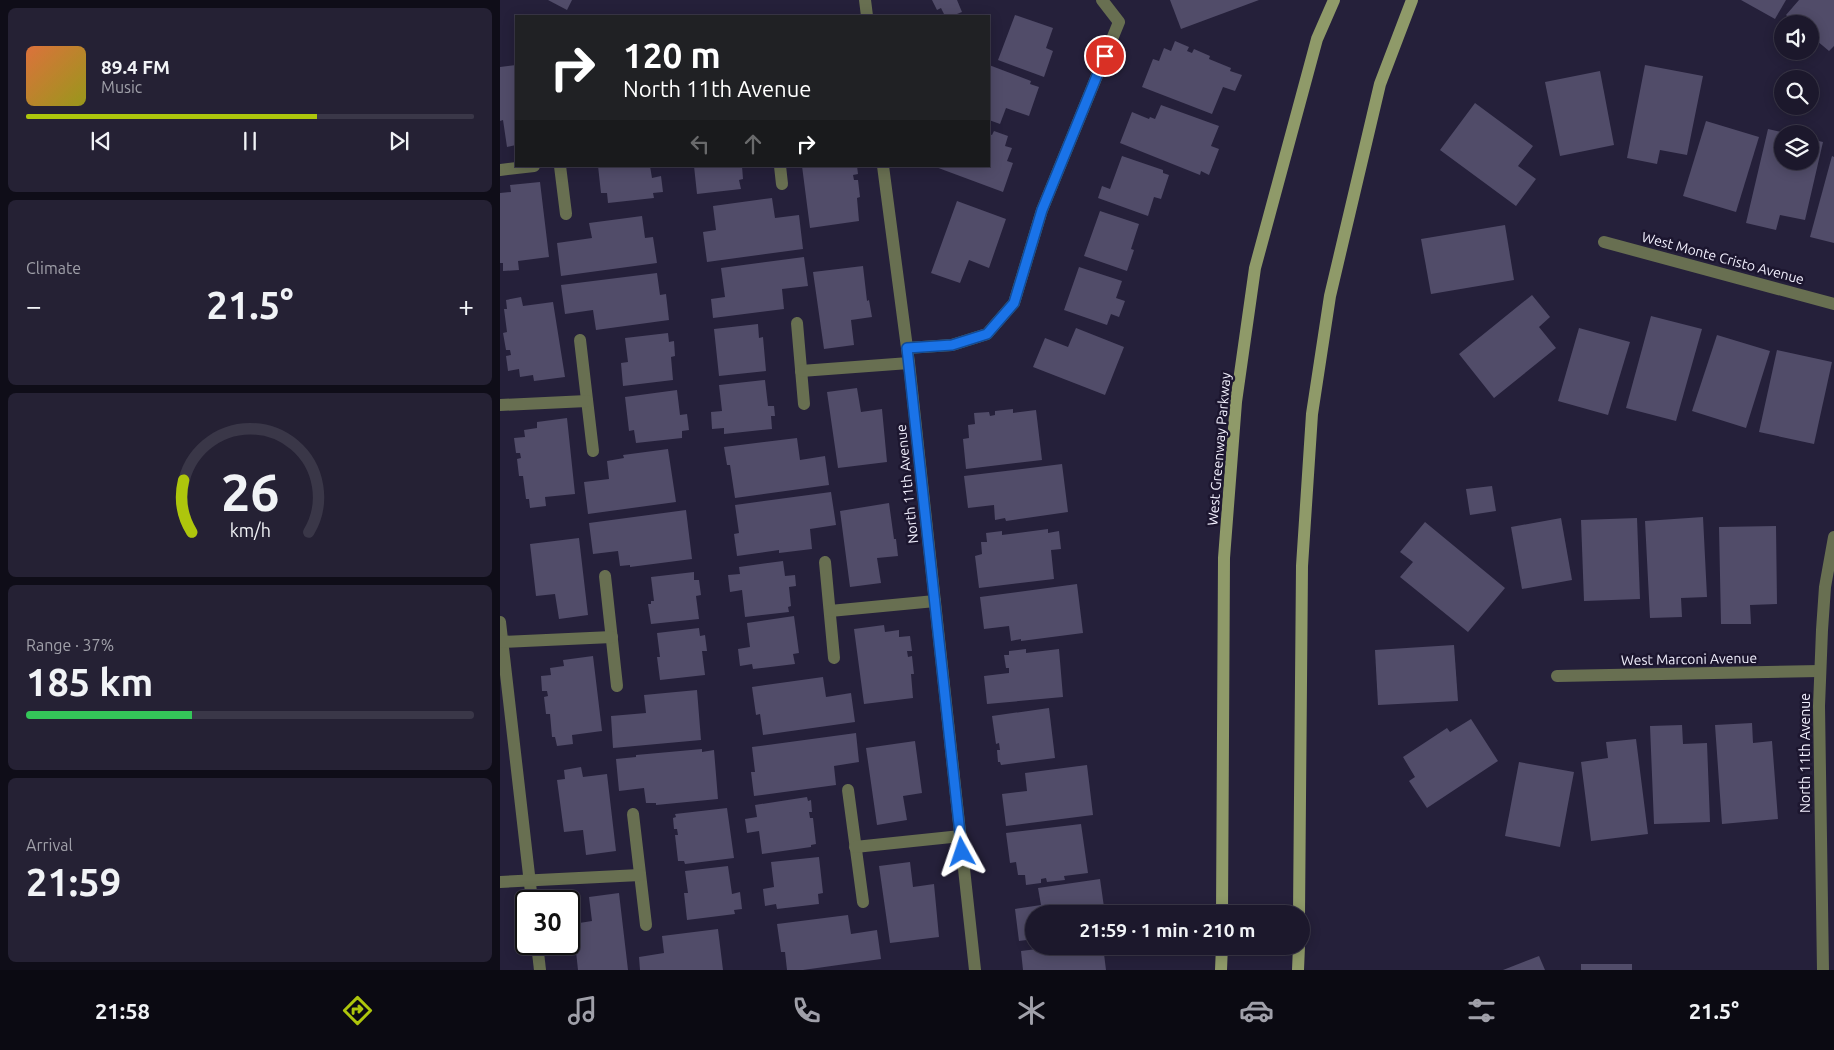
<!DOCTYPE html>
<meta charset="utf-8">
<style>
body{margin:0;font-family:Ubuntu,sans-serif;background:#252134;color:#f1f3f6;height:100vh;display:flex;flex-direction:column;font-size:19px;white-space:nowrap}
*{box-sizing:border-box;margin:0}
p{font-size:16px;color:#a0a0a9}
.icon{flex:none;width:28px;height:28px;fill:none;stroke:currentColor;stroke-width:2;stroke-linecap:round;stroke-linejoin:round}
.map{position:relative;flex:1;overflow:hidden}
.panel{display:flex;flex-direction:column;gap:8px;padding:8px;background:#0f0d18;width:500px}
.panel>*{flex:none}
.hud{position:absolute;left:15px;top:15px;width:475px;height:152px;border-radius:0px;box-shadow:0 2px 12px #0003,0 0 0 1px #3a3748;background:#202124;color:#fff;overflow:hidden}
.controls{position:absolute;left:1274px;top:15px;display:grid;gap:10px}
.controls a{display:grid;place-items:center;width:45px;height:45px;border-radius:50%;background:#1c182c;box-shadow:0 2px 12px #0003,0 0 0 1px #3a3748;font-size:25px}
.speed{position:absolute;left:15px;top:890px;display:flex;gap:10px;font-size:25px;font-weight:700;text-align:center}
.speed>*{display:grid;place-content:center;width:65px;height:65px;border-radius:50%;background:#1c182c;box-shadow:0 2px 12px #0003,0 0 0 1px #3a3748;line-height:1}
.speed .limit{border:2px solid #111;border-radius:8px;background:#fff;color:#111}
.pin{position:absolute;display:grid;place-items:center;width:42px;height:42px;color:#fff;margin:-21px;border:2px solid #fff;border-radius:50%;box-shadow:0 1px 5px #0007}
.me{position:absolute;width:55px;margin:-28px;rotate:355deg;stroke-linejoin:round;filter:drop-shadow(0 0 4px #0008)}
.turn{display:flex;align-items:center;gap:18px;height:105px;padding:0 25px;font-size:22px}
.turn .icon{width:65px;height:65px;stroke-width:2.5}
.turn b{display:block;font-size:35px;line-height:42px}
.lanes{display:flex;align-items:center;height:48px;padding:0 25px;background:#0003;justify-content:center;gap:25px;direction:ltr}
.lanes .off{opacity:.35}
.big{font-size:38px;font-weight:700;line-height:1.1}
.panel .card{flex:1;display:flex;flex-direction:column;justify-content:center;gap:8px;min-width:0;padding:0 18px;border-radius:8px;background:#252134}
.panel .dial{align-items:center;gap:0}
.dial svg{height:130px;overflow:visible;fill:none;stroke:#3a3748;stroke-width:7;stroke-linecap:round;text-anchor:middle}
.dial text{fill:#f1f3f6;stroke:none}
.song{display:flex;align-items:center;gap:15px}
.cover{width:60px;height:60px;border-radius:8px;background:linear-gradient(135deg,hsl(20 70% 55%),hsl(60 70% 35%))}
.played{height:5px;border-radius:2px;background:linear-gradient(90deg,#aec60c 65%,#3a3748 65%)}
.keys{display:flex;justify-content:space-around;direction:ltr}
.heat{display:flex;justify-content:space-between;align-items:center;font-size:28px;direction:ltr}
.charge{height:8px;border-radius:4px;background:linear-gradient(90deg,#34c759 37%,#3a3748 0)}
.trip{position:absolute;left:525px;top:905px;width:285px;height:50px;border-radius:25px;background:#1c182c;box-shadow:0 2px 12px #0003,0 0 0 1px #3a3748;font-weight:700;line-height:50px;text-align:center}
.dock{display:flex;height:80px;justify-content:space-around;align-items:center;background:#0b0a12;color:#a0a0a9}
.dock .icon{width:35px;height:35px}
.dock .selected{color:#aec60c}
.dock b{font-size:22px;color:#f1f3f6}
main{display:flex;flex:1;min-height:0}
.map>svg:first-child{display:block}
.building{fill:#514c69}
.lines{fill:none;stroke-linecap:round;stroke-linejoin:round}
.minor{stroke:#686f51;stroke-width:12}
.secondary{stroke:#8f9a69;stroke-width:12}
.route-casing{stroke:#114b97;stroke-width:12}
.route{stroke:#1a73e8;stroke-width:9}
.labels{text-anchor:middle;stroke-width:5;stroke-linejoin:round;paint-order:stroke}
.street-label{font-size:14px;fill:#f1effd;stroke:#1c162f}
</style>
<main>
<section class="panel">
<div class="card">
<div class="song"><i class="cover"></i><div><b>89.4 FM</b><p>Music</p></div></div>
<div class="played"></div>
<div class="keys"><svg class="icon" aria-label="previous" viewBox="0 0 24 24"><path d="M18 5L8 12l10 7zM5 5v14"/></svg><svg class="icon" aria-label="pause" viewBox="0 0 24 24"><path d="M8 5v14M16 5v14"/></svg><svg class="icon" aria-label="next" viewBox="0 0 24 24"><path d="M6 5l10 7-10 7zM19 5v14"/></svg></div>
</div>
<div class="card"><p>Climate</p>
<div class="heat"><a>−</a><b class="big">21.5°</b><a>+</a></div>
</div>
<div class="card dial"><svg viewBox="0 0 100 80">
<path d="M14 69A42 42 0 1 1 86 69"/>
<path d="M14 69A42 42 0 0 1 9 37" stroke="#aec60c"/>
<text x="50" y="56" font-size="32" font-weight="700">26</text>
<text x="50" y="72" font-size="11">km/h</text>
</svg></div>
<div class="card"><p>Range · 37%</p><b class="big">185 km</b><div class="charge"></div></div>
<div class="card"><p>Arrival</p><b class="big">21:59</b></div>
</section>
<div class="map">
<svg width="1334" height="970" viewBox="0 0 1334 970">
<rect width="100%" height="100%" fill="#25203a"/>
<g class="building">
<path d="M48 0H72L67 10Z"/>
<path d="M432 0H457L462 12 452 16H445L441 8 437 10Z"/>
<path d="M670 0H759L681 29Z"/>
<path d="M1241 0H1286L1275 19Z"/>
<path d="M1299 0H1334V46L1329 51 1310 35V24H1296L1286 15Z"/>
<path d="M515 15 553 28 546 48 553 51 544 77 498 60Z"/>
<path d="M675 41 689 47 687 51 692 53 694 49 710 56 709 59 731 68 730 71 742 75 735 91 723 87 712 114 642 87 653 59 659 61 664 48 671 51Z"/>
<path d="M16 65V145L7 147 3 120 0 121V67Z"/>
<path d="M489 65 531 81 530 84 539 87 529 116 506 108 500 124 489 120Z"/>
<path d="M1145 65 1203 76 1187 155 1160 150 1157 164 1127 158Z"/>
<path d="M1100 71 1114 145 1060 156 1045 82Z"/>
<path d="M975 103 1033 146 1018 166 1036 179 1016 206 940 150Z"/>
<path d="M661 105 719 126 711 146 719 149 709 175 701 171 700 175 620 143 632 112 649 119 650 117 655 119Z"/>
<path d="M1206 121 1259 137 1236 212 1183 196Z"/>
<path d="M1268 129 1286 133 1282 134V161H1310V139L1323 142 1305 220 1280 215 1276 230 1246 223Z"/>
<path d="M494 131 508 136 505 146 512 148 507 161 513 163 503 192 433 166H489V134L492 135Z"/>
<path d="M622 156 663 170V173L669 175 661 199 654 197 648 216 598 198 602 186 610 189Z"/>
<path d="M1332 156 1334 157V243L1310 237Z"/>
<path d="M98 166H150L152 178 161 176 163 192 153 193 154 198 108 203 107 193H101Z"/>
<path d="M194 166H242L243 179 239 180 241 189 197 194Z"/>
<path d="M302 166H357L358 174 353 175 354 180H358L360 197 357 198 359 221 310 228Z"/>
<path d="M40 182 49 257 18 261 19 270 3 271V263H0V193L11 192 10 185Z"/>
<path d="M272 198 275 218 299 215 303 249 207 262 203 232 216 230 213 206Z"/>
<path d="M457 201 506 219 489 268 469 260 460 283 431 273Z"/>
<path d="M600 211 639 224 631 249 634 250 627 271 584 256Z"/>
<path d="M142 216 145 238 153 237 157 263 61 276 57 243 92 238 89 223Z"/>
<path d="M1005 225 1014 280 931 294 921 239Z"/>
<path d="M304 257 308 286 282 289 284 309 213 318 211 299 225 297 221 268Z"/>
<path d="M363 266 367 301 369 300 372 317 351 320 354 345 324 349 313 272Z"/>
<path d="M579 267 622 281 616 298 625 301 619 317 611 314 607 325 564 310Z"/>
<path d="M157 273 160 295 166 294 169 320 96 330 93 310 65 314 61 285Z"/>
<path d="M1032 295 1050 317 1039 327 1056 348 994 398 959 354Z"/>
<path d="M21 297 23 306 53 302 65 377 34 381 33 375 20 377 19 369 8 371 6 356 11 355 10 350H6L3 333 7 332 4 309H7L6 300Z"/>
<path d="M1151 316 1202 329 1176 421 1126 408Z"/>
<path d="M258 324 259 338 263 337 266 371 219 376 214 329Z"/>
<path d="M576 328 624 347 605 395 533 367 545 338 568 347Z"/>
<path d="M1079 328 1130 342 1108 415 1058 401Z"/>
<path d="M168 333 169 342 174 341 175 356 171 357 173 380 123 386 121 363 128 362 125 338Z"/>
<path d="M1217 335 1270 351 1246 428 1192 411Z"/>
<path d="M1277 350 1332 362 1314 444 1259 432Z"/>
<path d="M265 380 268 406H274L275 416H271L272 429 224 434V428L212 429 211 412 222 411 219 385Z"/>
<path d="M357 388 361 412 382 409 387 462 338 468 327 392Z"/>
<path d="M177 390 180 415 187 414 189 430 182 431V438L136 443 134 430 129 431 125 397Z"/>
<path d="M513 409V413L536 410 542 460 466 469 463 439 469 438 468 425 475 424 474 413 489 412 490 416 495 415V411Z"/>
<path d="M67 418 75 494 45 497 46 506 30 508 29 499H26L23 476H19L17 459 21 458 20 453H16L14 438 25 437 24 430 37 428V422Z"/>
<path d="M297 438 300 460 325 456 329 485 235 498 230 465H227L224 447Z"/>
<path d="M168 449 176 502 88 514 84 482 109 479 107 461 124 458 123 455Z"/>
<path d="M562 464 568 512 506 521 505 518 495 520 494 505 468 508 464 476Z"/>
<path d="M992 486 996 511 970 515 966 489Z"/>
<path d="M331 492 336 525 310 529 312 549 279 553V550L237 556 234 534 239 533 235 505Z"/>
<path d="M389 503 394 539H396L398 556 377 558 381 583 350 587 340 511Z"/>
<path d="M186 510 192 559 130 567V565L120 566 118 551 93 554 89 523Z"/>
<path d="M1203 517 1207 597 1181 598 1182 617 1150 618 1145 521Z"/>
<path d="M1061 518 1072 580 1022 589 1011 527Z"/>
<path d="M1137 518 1140 599 1084 601 1081 520Z"/>
<path d="M925 522 1005 588 968 632 900 577 913 562 900 552Z"/>
<path d="M1276 526 1277 604 1250 605 1251 624H1221L1219 527Z"/>
<path d="M548 529V533L559 531 561 549 551 550 554 579 479 588 475 556 482 554 481 542H487L486 533 502 531V535Z"/>
<path d="M79 538 88 615 59 619 55 594 36 596 30 544Z"/>
<path d="M283 561 285 576 295 575 296 586 289 587 291 606 288 607 289 612 245 617 242 590 230 592 228 575 240 574 239 567Z"/>
<path d="M194 572V580H199L201 595 196 596 199 619 151 624 148 604H151V601H154L151 577Z"/>
<path d="M577 584 583 633 521 641V639L511 641 509 626 484 629 480 597Z"/>
<path d="M294 616 299 653 293 654 295 664 253 669 252 664 240 666 238 649 250 647 247 623Z"/>
<path d="M384 625 385 632 399 630V637L410 636 412 651H407L408 657 412 656 414 674H411L413 698 364 704 354 629Z"/>
<path d="M199 628 200 636 205 635 207 651H202L205 675 160 680 157 657H160L157 633Z"/>
<path d="M954 645 958 701 878 705 875 650Z"/>
<path d="M526 649V653L559 649 563 697 487 704 484 676 509 673V668H506L504 655H509V651Z"/>
<path d="M93 656 102 731 72 735 73 744 57 746 55 737H52L50 714H46L44 697 48 696 47 691H42L41 676 51 675 50 668 64 666 63 660Z"/>
<path d="M323 677 326 697 351 693 355 722 263 735 260 714 256 715 252 687Z"/>
<path d="M197 690 201 740 113 748 111 716 146 713 144 695Z"/>
<path d="M549 708 555 758 501 765 500 762H498L497 750H500L499 743 496 744 492 716Z"/>
<path d="M971 719 998 761 927 808 909 781 915 777 903 757 947 728 950 732Z"/>
<path d="M1252 723 1253 743 1272 741 1278 819 1222 824 1215 725Z"/>
<path d="M1182 725 1183 744 1207 743 1210 822 1154 824 1150 726Z"/>
<path d="M356 733 359 762 334 766 336 785 254 796 251 772H255L252 747Z"/>
<path d="M1136 739 1148 834 1091 841 1081 762 1108 758 1106 742Z"/>
<path d="M415 741 422 793 403 796 407 820 377 825 366 748Z"/>
<path d="M202 749V752L214 750 218 799 156 805V803H146L144 788 119 791 116 759 136 757V755Z"/>
<path d="M1019 762 1074 772 1060 847 1005 836Z"/>
<path d="M587 765 593 815 506 826 502 794 527 791 525 773Z"/>
<path d="M81 767 83 777 107 774 116 851 86 855 83 830 64 832 57 780 65 779 64 770Z"/>
<path d="M307 797 308 801 311 800 312 812H309L310 818H313L316 844 311 845V847L262 854 259 831 247 833 245 819 257 817 255 805Z"/>
<path d="M227 808 234 858 185 864 184 861H178L175 835H178L177 829H174L173 818 176 817 175 814Z"/>
<path d="M581 824 588 873 564 876 565 880 547 882 546 878 541 879V883L526 885 525 875H518L516 862 510 863 506 833Z"/>
<path d="M319 857 323 893 318 894 319 904 277 909 276 904 265 906 263 889 274 887 271 862Z"/>
<path d="M410 862 413 887 434 884 439 937 390 943 379 866Z"/>
<path d="M228 866 232 894 240 892 242 909 234 910 235 914 187 920 184 893H188L185 871Z"/>
<path d="M600 879 605 914H534V939L519 941 515 909 541 905 538 888Z"/>
<path d="M119 893 128 970H78L73 924 92 921 89 897Z"/>
<path d="M348 915 351 934 377 930 381 959 303 970H287L285 952H281L277 924Z"/>
<path d="M218 929 223 970H140L139 957 164 953 162 936Z"/>
<path d="M561 946H603L606 970H523L521 951Z"/>
<path d="M1039 956 1045 970H1003Z"/>
<rect x="1081" y="964" width="51" height="6"/>
</g>
<g class="lines">
<g class="minor">
<path d="M365 0 367 16"/>
<path d="M60 166 66 214"/>
<path d="M280 166 282 184"/>
<path d="M383 166 409 363 475 970"/>
<path d="M0 170 34 166"/>
<path d="M1104 242 1334 304"/>
<path d="M297 323 304 404"/>
<path d="M80 340 93 451"/>
<path d="M407 348 452 345 487 334 514 303 542 210 619 22 602 0"/>
<path d="M301 371 409 363"/>
<path d="M0 405 87 401"/>
<path d="M325 562 334 658"/>
<path d="M105 576 117 686"/>
<path d="M330 611 435 601"/>
<path d="M0 622 32 901"/>
<path d="M0 642 112 637"/>
<path d="M1057 676 1320 671"/>
<path d="M348 790 363 902"/>
<path d="M133 814 146 925"/>
<path d="M355 847 461 836"/>
<path d="M0 882 140 875"/>
<path d="M37 944 40 970"/>
<path d="M1323 970 1319 706 1322 630 1325 587 1334 537"/>
</g>
<g class="secondary">
<path d="M722 914 724 558 736 402 755 268 817 39 834 0"/>
<path d="M799 914 802 566 812 414 830 296 880 84 912 0"/>
<path d="M721 970 722 946"/>
<path d="M798 970 799 946"/>
</g>
</g>
<g class="lines">
<g class="route-casing">
<path id="route" d="M462 852 407 348 452 345 487 334 514 303 542 210 605 56"/>
</g>
<use href="#route" class="route"/>
</g>
<g class="labels">
<g class="street-label">
<text transform="translate(1223 258) rotate(15)" y="5">West Monte Cristo Avenue</text>
<text transform="translate(719 449) rotate(-85)" y="5">West Greenway Parkway</text>
<text transform="translate(407 484) rotate(-96)" y="5">North 11th Avenue</text>
<text transform="translate(1189 659) rotate(-1)" y="5">West Marconi Avenue</text>
<text transform="translate(1305 753) rotate(-90)" y="5">North 11th Avenue</text>
</g>
</g>
</svg>
<div class="controls">
<a><svg class="icon" aria-label="sound" viewBox="0 0 24 24"><path d="M4 9h4l5-4v14l-5-4H4zM17 9q2 3 0 6"/></svg></a>
<a><svg class="icon" aria-label="search" viewBox="0 0 24 24"><circle cx="10" cy="10" r="6"/><path d="M15 15l6 6"/></svg></a>
<a><svg class="icon" aria-label="layers" viewBox="0 0 24 24"><path d="M12 4l9 5-9 5-9-5zM3 14l9 5 9-5"/></svg></a>
</div>
<div class="speed"><div class="limit">30</div></div>
<div class="pin" style="left:605px;top:56px;background:#d93025"><svg class="icon" aria-label="arrive" viewBox="0 0 24 24"><path d="M6 21V4h12l-3 4 3 4H6"/></svg></div>
<svg class="me" style="left:462px;top:852px" viewBox="-20 -20 40 40"><path d="M0-17L14 15 0 8-14 15z" fill="#1a73e8" stroke="#fff" stroke-width="4"/></svg>
<div class="trip">21:59 · 1 min · 210 m</div>
<div class="hud">
<div class="turn"><svg class="icon" aria-label="right" viewBox="0 0 24 24"><path d="M7 20v-9h11M14 6l5 5-5 5"/></svg><div><b>120 m</b>North 11th Avenue</div></div>
<div class="lanes"><svg class="icon off" aria-label="left" viewBox="0 0 24 24"><path d="M17 20v-9H6M10 6l-5 5 5 5"/></svg><svg class="icon off" aria-label="ahead" viewBox="0 0 24 24"><path d="M12 20V5M6 11l6-6 6 6"/></svg><svg class="icon" aria-label="right" viewBox="0 0 24 24"><path d="M7 20v-9h11M14 6l5 5-5 5"/></svg></div>
</div>
</div>
</main>
<nav class="dock">
<b>21:58</b>
<svg class="icon selected" aria-label="directions" viewBox="0 0 24 24"><path d="M12 3l9 9-9 9-9-9zM9 14v-3h6M13 9l2 2-2 2"/></svg>
<svg class="icon" aria-label="music" viewBox="0 0 24 24"><path d="M9 18V5l10-2v13"/><circle cx="6" cy="18" r="3"/><circle cx="16" cy="16" r="3"/></svg>
<svg class="icon" aria-label="phone" viewBox="0 0 24 24"><path d="M5 4h4l2 5-3 2q2 4 5 5l2-3 5 2v4C11 20 4 13 5 4z"/></svg>
<svg class="icon" aria-label="climate" viewBox="0 0 24 24"><path d="M12 3v18M4 7l16 10M4 17L20 7"/></svg>
<svg class="icon" aria-label="car" viewBox="0 0 24 24"><path d="M5 17H2v-5l4-1 3-4h7l3 4 3 1v5h-3M9 17h6M6 11h13"/><circle cx="7" cy="17" r="2"/><circle cx="17" cy="17" r="2"/></svg>
<svg class="icon" aria-label="filters" viewBox="0 0 24 24"><path d="M4 7h16M4 17h16"/><circle cx="9" cy="7" r="2"/><circle cx="15" cy="17" r="2"/></svg>
<b>21.5°</b>
</nav>
